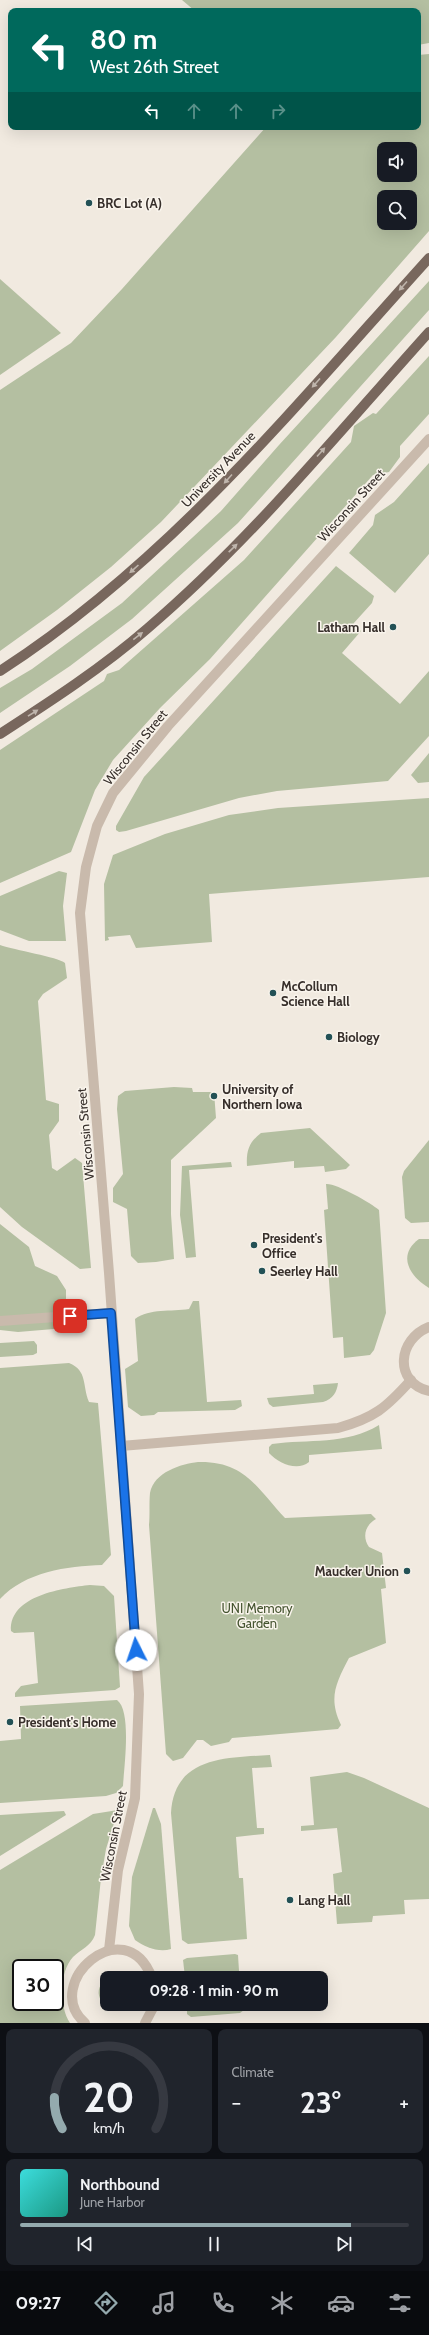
<!DOCTYPE html>
<meta charset="utf-8">
<style>
body{margin:0;font-family:Cabin,sans-serif;background:#20242c;color:#f1f3f6;height:100vh;display:flex;flex-direction:column;font-size:15px;white-space:nowrap}
*{box-sizing:border-box;margin:0}
p{font-size:13px;color:#9ea1a6}
.icon{flex:none;width:22px;height:22px;fill:none;stroke:currentColor;stroke-width:2;stroke-linecap:round;stroke-linejoin:round}
.map{position:relative;height:2023px;overflow:hidden}
.details{display:flex;flex-direction:column;gap:6px;padding:6px;background:#0d0f14;flex:1}
.details>*{flex:none}
.top-card{position:absolute;left:8px;top:8px;width:413px;height:122px;border-radius:8px;box-shadow:0 4px 16px #0002;background:#00695c;color:#fff;overflow:hidden}
.buttons{position:absolute;left:377px;top:142px;display:grid;gap:8px}
.buttons a{display:grid;place-items:center;width:40px;height:40px;border-radius:8px;background:#171b24;box-shadow:0 4px 16px #0002;font-size:20px}
.speed{position:absolute;left:12px;top:1959px;display:flex;gap:8px;font-size:20px;font-weight:700;text-align:center}
.speed>*{display:grid;place-content:center;width:52px;height:52px;border-radius:50%;background:#171b24;box-shadow:0 4px 16px #0002;line-height:1}
.speed .limit{border:2px solid #111;border-radius:6px;background:#fff;color:#111}
.pin{position:absolute;display:grid;place-items:center;width:34px;height:34px;color:#fff;margin:-17px;border-radius:8px;box-shadow:0 2px 6px #0006}
.me{position:absolute;width:44px;margin:-22px;rotate:356deg;stroke-linejoin:round;filter:drop-shadow(0 0 3px #0008)}
.turn{display:flex;align-items:center;gap:14px;height:84px;padding:0 16px;font-size:18px}
.turn .icon{width:52px;height:52px;stroke-width:2.5}
.turn b{display:block;font-size:28px;line-height:34px}
.lanes{display:flex;align-items:center;height:38px;padding:0 16px;background:#0003;justify-content:center;gap:20px;direction:ltr}
.lanes .off{opacity:.35}
.big{font-size:30px;font-weight:800;line-height:1.1}
.details .widget{flex:1;display:flex;flex-direction:column;justify-content:center;gap:6px;min-width:0;padding:0 14px;border-radius:8px;background:#20242c}
.details .dial{align-items:center;gap:0}
.dial svg{height:104px;overflow:visible;fill:none;stroke:#363941;stroke-width:7;stroke-linecap:round;text-anchor:middle}
.dial text{fill:#f1f3f6;stroke:none}
.song{display:flex;align-items:center;gap:12px}
.cover{width:48px;height:48px;border-radius:6px;background:linear-gradient(135deg,hsl(180 70% 55%),hsl(170 70% 35%))}
.played{height:4px;border-radius:2px;background:linear-gradient(90deg,#94aaae 85%,#363941 85%)}
.keys{display:flex;justify-content:space-around;direction:ltr}
.heat{display:flex;justify-content:space-between;align-items:center;font-size:22px;direction:ltr}
.details .tiles{flex:1;display:grid;gap:6px;grid-template-columns:1fr 1fr}
.widget:last-child{grid-column:span 2}
.trip{position:absolute;left:100px;top:1971px;width:228px;height:40px;border-radius:8px;background:#171b24;box-shadow:0 4px 16px #0002;font-weight:800;line-height:40px;text-align:center}
.tabs{display:flex;height:64px;justify-content:space-around;align-items:center;background:#090b0e;color:#9ea1a6}
.tabs .icon{width:28px;height:28px}
.tabs .on{color:#94aaae}
.tabs b{font-size:18px;color:#f1f3f6}
.map>svg:first-child{display:block}
.green{fill:#b4bfa1;fill-rule:evenodd}
.lines{fill:none;stroke-linecap:round;stroke-linejoin:round}
.minor{stroke:#c9baac;stroke-width:10}
.primary{stroke:#78675d;stroke-width:10}
.oneway{fill:#bfb5ac}
.route-casing{stroke:#114b97;stroke-width:10}
.route{stroke:#1a73e8;stroke-width:7}
.poi-dot{fill:#235156;stroke:#f9f4ec;stroke-width:1.5}
.labels{text-anchor:middle;stroke-width:3;stroke-linejoin:round;paint-order:stroke}
.poi-label{font-size:13px;font-weight:bold;fill:#372f2b;stroke:#f9f4ec;text-anchor:start}
.street-label{font-size:13px;fill:#372f2b;stroke:#f9f4ec}
.park-label{font-size:13px;fill:#455430;stroke:#f9f4ec}
</style>
<div class="map">
<svg width="429" height="2023" viewBox="0 0 429 2023">
<rect width="100%" height="100%" fill="#f1eae0"/>
<g class="green">
<path d="M182 0H429V43L418 45V11H195Z"/>
<path d="M429 54V231L336 337 161 522 111 567 57 610 0 651V390L71 343 122 289 266 127H418V55ZM384 149H410V175H384ZM384 197H410V223H384Z"/>
<path d="M0 279 61 333 0 375Z"/>
<path d="M429 281V310L238 523 132 619 70 666 0 713V688L32 669 122 603 221 511 279 445Z"/>
<path d="M429 356V414L400 446V457L389 472 373 475 210 659 160 708 113 760 95 790 71 852 0 883V750L104 681 107 674 119 670 244 560 351 442 354 426 373 413 376 414Z"/>
<path d="M429 463V554L395 593 349 553 373 525 375 515 394 502Z"/>
<path d="M336 566 374 596 372 603 353 624 361 631 342 653 400 704 429 671V736L388 781 277 791 239 798 126 831 119 832 116 830V826L144 777Z"/>
<path d="M429 753V782L418 783 411 775Z"/>
<path d="M429 798V877L209 894 212 942 136 948 130 935 108 937 109 940 105 941 104 884 113 855 165 834 229 815 278 808Z"/>
<path d="M59 871 67 873 63 906 66 941H29L0 930V896Z"/>
<path d="M0 945C14 950 58 957 65 963L67 978 43 994 38 1001 46 1100 59 1104V1121L49 1135 52 1168 57 1171 75 1158 82 1163 91 1268 80 1269 22 1227 0 1207Z"/>
<path d="M174 1087 192 1088 193 1092H214L216 1118 171 1160V1214L174 1259 156 1262 138 1263 131 1256 127 1209 113 1202V1188L123 1174 117 1109 118 1096 125 1091Z"/>
<path d="M310 1128 350 1165 346 1169 325 1172 324 1166 294 1168V1161L247 1166C246 1151 249 1142 261 1133Z"/>
<path d="M429 1140V1222L411 1223 405 1218 402 1177 404 1171Z"/>
<path d="M231 1162 232 1167 189 1170 196 1257 186 1258 180 1215 182 1166Z"/>
<path d="M326 1184C336 1183 371 1203 379 1210L386 1313 374 1350 370 1355 344 1358 343 1337 333 1338 324 1210 328 1209Z"/>
<path d="M0 1224 29 1247 35 1266 57 1276 66 1290V1328L18 1332 0 1330Z"/>
<path d="M419 1239H429V1288C409 1276 397 1255 419 1239Z"/>
<path d="M193 1301H199L207 1402 241 1400 242 1406 235 1410 158 1412 154 1415 141 1416 128 1407 125 1369 138 1361 135 1319C150 1308 171 1312 189 1309Z"/>
<path d="M34 1341 37 1345V1353L33 1355 0 1357V1343Z"/>
<path d="M69 1363C88 1371 82 1385 89 1402L98 1403 111 1555 102 1565C67 1566 25 1572 0 1599V1368Z"/>
<path d="M338 1383C337 1392 333 1399 323 1402L273 1407 269 1404 267 1398 314 1394 313 1385Z"/>
<path d="M379 1425 382 1449 309 1455V1462C297 1472 278 1463 269 1453V1447L272 1444C308 1439 347 1445 379 1425Z"/>
<path d="M198 1462C245 1461 256 1487 285 1518L371 1514 376 1519C365 1525 362 1537 369 1547L382 1553 386 1588 381 1589 386 1643 349 1658C336 1683 328 1698 341 1725L338 1729 232 1738 229 1742 211 1746 203 1740H197L183 1758 173 1761 166 1754 149 1525C150 1515 149 1503 150 1493 154 1472 181 1464 198 1462Z"/>
<path d="M90 1585 104 1586 114 1596 120 1687 115 1690 15 1697V1693L21 1686 38 1683 34 1632 14 1633 11 1631C9 1595 64 1588 90 1585Z"/>
<path d="M117 1700C132 1711 124 1767 123 1786L116 1793 106 1796 0 1803V1741L21 1739 20 1706Z"/>
<path d="M270 1755 272 1767 252 1768 257 1828H264V1834L236 1837 239 1878H243L247 1939 188 1944 182 1940 171 1813C174 1756 227 1758 270 1755Z"/>
<path d="M347 1772 364 1778 429 1808V1899L404 1900 405 1914 373 1916 372 1922 337 1924 333 1874 342 1872 337 1828 301 1831V1826L314 1825 310 1777Z"/>
<path d="M153 1808H155L161 1824 171 1949C159 1953 145 1947 135 1940L129 1926 132 1877Z"/>
<path d="M118 1810 106 1849 101 1878 95 1935C91 1946 81 1949 73 1957 59 1972 59 2006 70 2023H0V1870L93 1814ZM21 1968H55V2002H21Z"/>
<path d="M64 1811 66 1815 0 1856V1815Z"/>
<path d="M235 1954 238 1955 239 1971 237 1975 203 1978 185 1977 183 1960 187 1958Z"/>
<path d="M115 1975 125 1978H107V2004H130C109 2023 80 1987 115 1975Z"/>
<path d="M187 2004H243L244 2010 240 2013 191 2017 187 2014Z"/>
</g>
<g class="lines">
<g class="minor">
<path d="M0 1321 111 1313"/>
<path d="M429 1327C398 1339 393 1382 429 1391"/>
<path d="M121 1446 338 1428C374 1418 386 1408 411 1380"/>
<path d="M109 1950 118 1870 135 1798 139 1694 109 1273 80 913 86 867 97 826 113 793 168 726 429 439"/>
<path d="M85 2023C40 1984 125 1908 152 1978"/>
<path d="M145 2023 155 2004"/>
</g>
<g class="primary">
<path d="M0 671C169 562 296 405 429 258"/>
<path d="M0 734C51 701 102 668 148 628 251 540 338 433 429 332"/>
</g>
</g>
<defs><path id="oneway-solid" d="M-6-.8H1V-3.2L6.5 0L1 3.2V.8H-6Z"/></defs>
<g class="oneway">
<use href="#oneway-solid" transform="translate(403 286) rotate(132)"/>
<use href="#oneway-solid" transform="translate(316 383) rotate(132)"/>
<use href="#oneway-solid" transform="translate(321 452) rotate(-48)"/>
<use href="#oneway-solid" transform="translate(228 479) rotate(132)"/>
<use href="#oneway-solid" transform="translate(233 548) rotate(-44)"/>
<use href="#oneway-solid" transform="translate(134 569) rotate(138)"/>
<use href="#oneway-solid" transform="translate(138 636) rotate(-38)"/>
<use href="#oneway-solid" transform="translate(33 713) rotate(-32)"/>
</g>
<g class="lines">
<g class="route-casing">
<path id="route" d="M70 1316 111 1313 136 1650"/>
</g>
<use href="#route" class="route"/>
</g>
<g class="poi-dot">
<circle cx="89" cy="203" r="4"/>
<circle cx="393" cy="627" r="4"/>
<circle cx="273" cy="993" r="4"/>
<circle cx="329" cy="1037" r="4"/>
<circle cx="214" cy="1096" r="4"/>
<circle cx="254" cy="1245" r="4"/>
<circle cx="262" cy="1271" r="4"/>
<circle cx="407" cy="1571" r="4"/>
<circle cx="10" cy="1722" r="4"/>
<circle cx="290" cy="1900" r="4"/>
</g>
<g class="labels">
<g class="poi-label">
<text x="97" y="208">BRC Lot (A)</text>
<text x="385" y="632" text-anchor="end">Latham Hall</text>
<text x="281" y="991">McCollum<tspan x="281" dy="15">Science Hall</tspan></text>
<text x="337" y="1042">Biology</text>
<text x="222" y="1094">University of<tspan x="222" dy="15">Northern Iowa</tspan></text>
<text x="262" y="1243">President's<tspan x="262" dy="15">Office</tspan></text>
<text x="270" y="1276">Seerley Hall</text>
<text x="399" y="1576" text-anchor="end">Maucker Union</text>
<text x="18" y="1727">President's Home</text>
<text x="298" y="1905">Lang Hall</text>
</g>
<g class="street-label">
<text transform="translate(218 469) rotate(-46)" y="5">University Avenue</text>
<text transform="translate(351 505) rotate(-48)" y="5">Wisconsin Street</text>
<text transform="translate(135 747) rotate(-51)" y="5">Wisconsin Street</text>
<text transform="translate(85 1134) rotate(-95)" y="5">Wisconsin Street</text>
<text transform="translate(113 1836) rotate(-79)" y="5">Wisconsin Street</text>
</g>
<g class="park-label">
<text x="257" y="1613">UNI Memory<tspan x="257" dy="15">Garden</tspan></text>
</g>
</g>
</svg>
<div class="buttons">
<a><svg class="icon" aria-label="sound" viewBox="0 0 24 24"><path d="M4 9h4l5-4v14l-5-4H4zM17 9q2 3 0 6"/></svg></a>
<a><svg class="icon" aria-label="search" viewBox="0 0 24 24"><circle cx="10" cy="10" r="6"/><path d="M15 15l6 6"/></svg></a>
</div>
<div class="speed"><div class="limit">30</div></div>
<div class="pin" style="left:70px;top:1316px;background:#d93025"><svg class="icon" aria-label="arrive" viewBox="0 0 24 24"><path d="M6 21V4h12l-3 4 3 4H6"/></svg></div>
<svg class="me" style="left:136px;top:1650px" viewBox="-20 -20 40 40"><circle r="19" fill="#fff"/><path d="M0-13L10 11 0 6-10 11z" fill="#1a73e8"/></svg>
<div class="trip">09:28 · 1 min · 90 m</div>
<div class="top-card">
<div class="turn"><svg class="icon" aria-label="left" viewBox="0 0 24 24"><path d="M17 20v-9H6M10 6l-5 5 5 5"/></svg><div><b>80 m</b>West 26th Street</div></div>
<div class="lanes"><svg class="icon" aria-label="left" viewBox="0 0 24 24"><path d="M17 20v-9H6M10 6l-5 5 5 5"/></svg><svg class="icon off" aria-label="ahead" viewBox="0 0 24 24"><path d="M12 20V5M6 11l6-6 6 6"/></svg><svg class="icon off" aria-label="ahead" viewBox="0 0 24 24"><path d="M12 20V5M6 11l6-6 6 6"/></svg><svg class="icon off" aria-label="right" viewBox="0 0 24 24"><path d="M7 20v-9h11M14 6l5 5-5 5"/></svg></div>
</div>
</div>
<section class="details">
<div class="tiles">
<div class="widget dial"><svg viewBox="0 0 100 80">
<path d="M14 69A42 42 0 1 1 86 69"/>
<path d="M14 69A42 42 0 0 1 8 45" stroke="#94aaae"/>
<text x="50" y="56" font-size="32" font-weight="700">20</text>
<text x="50" y="72" font-size="11">km/h</text>
</svg></div>
<div class="widget"><p>Climate</p>
<div class="heat"><a>−</a><b class="big">23°</b><a>+</a></div>
</div>
<div class="widget">
<div class="song"><i class="cover"></i><div><b>Northbound</b><p>June Harbor</p></div></div>
<div class="played"></div>
<div class="keys"><svg class="icon" aria-label="previous" viewBox="0 0 24 24"><path d="M18 5L8 12l10 7zM5 5v14"/></svg><svg class="icon" aria-label="pause" viewBox="0 0 24 24"><path d="M8 5v14M16 5v14"/></svg><svg class="icon" aria-label="next" viewBox="0 0 24 24"><path d="M6 5l10 7-10 7zM19 5v14"/></svg></div>
</div>
</div>
</section>
<nav class="tabs">
<b>09:27</b>
<svg class="icon on" aria-label="directions" viewBox="0 0 24 24"><path d="M12 3l9 9-9 9-9-9zM9 14v-3h6M13 9l2 2-2 2"/></svg>
<svg class="icon" aria-label="music" viewBox="0 0 24 24"><path d="M9 18V5l10-2v13"/><circle cx="6" cy="18" r="3"/><circle cx="16" cy="16" r="3"/></svg>
<svg class="icon" aria-label="phone" viewBox="0 0 24 24"><path d="M5 4h4l2 5-3 2q2 4 5 5l2-3 5 2v4C11 20 4 13 5 4z"/></svg>
<svg class="icon" aria-label="climate" viewBox="0 0 24 24"><path d="M12 3v18M4 7l16 10M4 17L20 7"/></svg>
<svg class="icon" aria-label="car" viewBox="0 0 24 24"><path d="M5 17H2v-5l4-1 3-4h7l3 4 3 1v5h-3M9 17h6M6 11h13"/><circle cx="7" cy="17" r="2"/><circle cx="17" cy="17" r="2"/></svg>
<svg class="icon" aria-label="filters" viewBox="0 0 24 24"><path d="M4 7h16M4 17h16"/><circle cx="9" cy="7" r="2"/><circle cx="15" cy="17" r="2"/></svg>
</nav>
